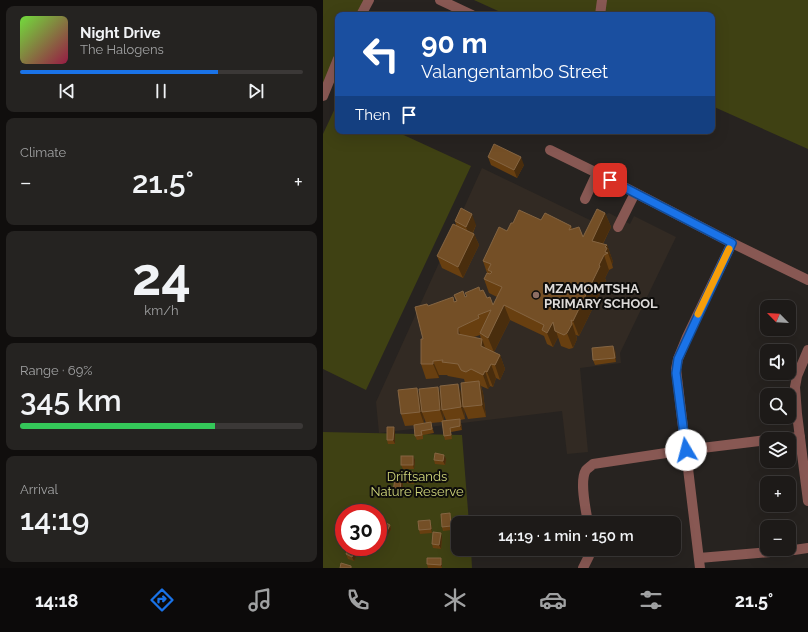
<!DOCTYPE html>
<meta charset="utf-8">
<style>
body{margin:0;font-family:Raleway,sans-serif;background:#252321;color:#f1f3f6;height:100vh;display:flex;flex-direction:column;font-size:15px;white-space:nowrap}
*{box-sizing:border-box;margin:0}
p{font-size:13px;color:#a0a1a2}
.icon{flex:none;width:22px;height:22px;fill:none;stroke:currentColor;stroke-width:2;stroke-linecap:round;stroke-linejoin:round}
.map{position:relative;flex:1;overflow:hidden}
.panel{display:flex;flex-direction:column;gap:6px;padding:6px;background:#100e0d;width:323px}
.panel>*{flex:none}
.guide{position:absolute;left:12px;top:12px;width:380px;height:122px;border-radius:8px;box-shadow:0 4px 16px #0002,0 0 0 1px #3b3837;background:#1a4fa0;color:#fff;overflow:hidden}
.needle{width:26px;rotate:294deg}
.buttons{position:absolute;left:437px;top:300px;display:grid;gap:8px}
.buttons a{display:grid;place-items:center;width:36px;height:36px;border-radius:8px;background:#1d1a18;box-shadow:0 4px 16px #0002,0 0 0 1px #3b3837;font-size:20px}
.speed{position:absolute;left:12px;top:504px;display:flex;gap:8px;font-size:20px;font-weight:700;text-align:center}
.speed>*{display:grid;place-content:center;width:52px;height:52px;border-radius:50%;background:#1d1a18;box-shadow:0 4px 16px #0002,0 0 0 1px #3b3837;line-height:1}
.speed .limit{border:6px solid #d22;background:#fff;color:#111}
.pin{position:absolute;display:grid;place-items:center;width:34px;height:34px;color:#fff;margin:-17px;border-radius:8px;box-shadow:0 2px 6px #0006}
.me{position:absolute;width:44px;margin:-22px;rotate:352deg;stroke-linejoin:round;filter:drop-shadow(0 0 3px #0008)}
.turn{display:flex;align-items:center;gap:14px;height:84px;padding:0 20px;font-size:18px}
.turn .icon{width:52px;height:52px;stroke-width:2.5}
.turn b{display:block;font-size:28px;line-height:34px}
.then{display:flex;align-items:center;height:38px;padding:0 20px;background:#0003;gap:8px;font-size:15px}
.big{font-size:30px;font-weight:600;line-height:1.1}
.panel .widget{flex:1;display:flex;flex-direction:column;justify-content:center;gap:6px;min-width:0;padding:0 14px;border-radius:8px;background:#252321}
.panel .dial{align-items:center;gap:0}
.dial b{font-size:52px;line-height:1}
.song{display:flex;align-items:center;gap:12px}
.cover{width:48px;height:48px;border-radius:6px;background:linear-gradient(135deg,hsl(100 70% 55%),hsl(340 70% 35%))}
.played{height:4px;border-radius:2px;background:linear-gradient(90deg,#1a73e8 70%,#3b3837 70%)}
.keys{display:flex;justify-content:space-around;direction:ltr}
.heat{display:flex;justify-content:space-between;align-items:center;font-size:22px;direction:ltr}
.charge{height:6px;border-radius:3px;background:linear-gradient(90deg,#34c759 69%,#3b3837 0)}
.trip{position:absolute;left:128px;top:516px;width:230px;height:40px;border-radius:8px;background:#1d1a18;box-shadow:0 4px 16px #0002,0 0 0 1px #3b3837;font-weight:600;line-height:40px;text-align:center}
.tabs{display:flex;height:64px;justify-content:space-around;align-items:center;background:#0c0a0a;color:#a0a1a2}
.tabs .icon{width:28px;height:28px}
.tabs .selected{color:#1a73e8}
.tabs b{font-size:18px;color:#f1f3f6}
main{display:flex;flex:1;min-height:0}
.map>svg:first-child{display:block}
.built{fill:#322a23}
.green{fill:#3f4113;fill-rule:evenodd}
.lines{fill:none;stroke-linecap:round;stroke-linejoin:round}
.minor{stroke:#885853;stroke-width:10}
.wall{fill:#683f10;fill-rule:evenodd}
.shaded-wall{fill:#492d0d}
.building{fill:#744f26;stroke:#856542}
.route-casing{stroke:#114b97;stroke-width:10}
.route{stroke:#1a73e8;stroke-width:7}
.slow{stroke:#f59e0b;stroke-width:7}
.education-dot{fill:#8d6e63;stroke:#0e0d0b;stroke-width:1.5}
.labels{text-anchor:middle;stroke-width:4;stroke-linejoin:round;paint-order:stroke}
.poi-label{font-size:13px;font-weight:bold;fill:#dddad8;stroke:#0e0d0b;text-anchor:start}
.park-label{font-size:13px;fill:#cfd57a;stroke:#0e0d0b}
</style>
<main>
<section class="panel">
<div class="widget">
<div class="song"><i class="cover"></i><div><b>Night Drive</b><p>The Halogens</p></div></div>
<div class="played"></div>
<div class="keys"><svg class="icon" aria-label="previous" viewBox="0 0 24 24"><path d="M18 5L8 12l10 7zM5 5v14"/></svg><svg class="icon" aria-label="pause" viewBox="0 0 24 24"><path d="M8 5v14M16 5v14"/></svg><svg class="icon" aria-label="next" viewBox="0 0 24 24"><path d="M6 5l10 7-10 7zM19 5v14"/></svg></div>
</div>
<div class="widget"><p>Climate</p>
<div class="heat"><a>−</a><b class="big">21.5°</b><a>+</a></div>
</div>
<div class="widget dial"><b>24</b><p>km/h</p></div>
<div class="widget"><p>Range · 69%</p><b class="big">345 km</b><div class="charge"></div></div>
<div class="widget"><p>Arrival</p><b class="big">14:19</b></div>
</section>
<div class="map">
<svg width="485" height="568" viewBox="0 0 485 568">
<rect width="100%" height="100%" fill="#272320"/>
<path class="built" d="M159 168 269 221 286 213 307 224 311 216 353 237 297 353 298 363 257 368 265 452 244 454 239 411 56 433 53 402Z"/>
<g class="green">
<path d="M0 0H45L38 15H15V62L0 93Z"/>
<path d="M151 0H485V149L389 106V15H184Z"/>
<path d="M14 104 15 131H72L148 166 43 390 0 369V134Z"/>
<path d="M0 432 139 435 146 523H135V549H148L149 568H0ZM21 513H55V547H21Z"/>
</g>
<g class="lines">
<g class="minor">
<path d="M117 0 149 15"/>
<path d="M38 15 46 0"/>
<path d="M277 15 279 0"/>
<path d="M0 96 15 59"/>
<path d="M227 150 274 173"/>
<path d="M262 199 274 173 409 243 485 280"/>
<path d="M295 227 312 193"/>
<path d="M485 350 474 376 472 387 474 414 485 501"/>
<path d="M457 439 477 437"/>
<path d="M265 523C263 510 256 481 263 470 265 468 268 466 270 464L363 450 444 440"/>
<path d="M376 558 471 550 485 548"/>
<path d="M260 568 266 556 267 549"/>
<path d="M377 568 353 369 355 359 364 337 409 243"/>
</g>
</g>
<g class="wall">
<path d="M165 157 201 165 194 178 168 165Z"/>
<path d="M282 213 288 227 280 244 284 245 289 259 290 262 289 264 290 268 286 270 282 278 283 281 256 336 253 335 254 339 250 348 246 349 238 346 235 337 230 347 224 344 221 336 187 320 171 352 177 355 182 369 177 380 173 378 170 387 167 386 165 389 158 386 160 393 163 417 145 419 141 409 142 419 137 420 138 423 139 430 128 432 129 439 122 440 121 436 119 422 108 423 111 433 100 435V439L94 440 92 436 95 425 82 426 78 414 97 398 118 395 139 394 142 383 141 379 125 376 124 375H116V378L103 379 98 364 100 339 105 306 132 302 133 301 131 295 142 297 157 291 170 305 174 297 166 293 161 279 164 273 160 261 190 223 218 220 248 226 249 229 260 237ZM157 335 158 339 151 337ZM120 413 123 420H121ZM100 415 103 423H101Z"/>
<path d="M132 221 153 225 150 233 151 234 156 245 140 278 119 268 114 256 133 225Z"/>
<path d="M292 350 293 362 272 365 270 360Z"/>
<path d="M72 431V444H65L64 440Z"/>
<path d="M123 459 122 465 112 464 111 460Z"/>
<path d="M92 460 91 469H80L78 465Z"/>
<path d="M90 472 91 476V484L83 483 81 479Z"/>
<path d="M80 484 78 496H72L70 491Z"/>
<path d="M128 517 129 530 120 531 119 527Z"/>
<path d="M55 523 67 525 68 529 60 545 55 543Z"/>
<path d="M108 524 109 533 97 534 96 530Z"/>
<path d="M119 537 118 549 110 548 109 544Z"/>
<path d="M37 547H38L39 549 36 556 34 555 31 561 25 559 23 554Z"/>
<path d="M119 562V568H105L104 564Z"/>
</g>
<g class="shaded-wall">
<path d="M198 157 201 165 194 178 191 170Z"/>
<path d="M282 213 288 227 274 255 269 241Z"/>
<path d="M149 214 153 225 147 238 143 227Z"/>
<path d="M151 234 156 245 140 278 135 267Z"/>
<path d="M284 245 289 259 290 262 289 264 285 253 282 252V247Z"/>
<path d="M281 255 286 270 282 278 283 281 256 336 250 321Z"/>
<path d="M181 305 187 320 171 352 165 338Z"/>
<path d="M248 320 254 339 250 348 244 333Z"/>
<path d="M230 322 235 337 230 347 224 333Z"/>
<path d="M135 328 140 342 135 334Z"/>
<path d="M159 339 164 353 158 346Z"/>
<path d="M290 346 292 350 293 362 292 358Z"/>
<path d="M177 355 182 369 177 380 172 365Z"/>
<path d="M110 361 116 375V378L110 364Z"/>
<path d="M168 364 173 378 170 387 164 372Z"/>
<path d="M162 371 167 386 165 389 160 375Z"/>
<path d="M156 381 160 393 163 417 159 405Z"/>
<path d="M135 384 139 395 142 419 138 407Z"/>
<path d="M115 387 119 398V410L120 413 121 422 117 410Z"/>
<path d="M94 388 98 400 99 412 100 415 101 424 97 412Z"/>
<path d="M137 419 138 423 139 430 137 426Z"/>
<path d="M71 427 72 431V444L70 440Z"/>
<path d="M121 455 123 459 122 465 120 461Z"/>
<path d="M90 456 92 460 91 469 90 465Z"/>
<path d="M90 472 91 476V484L90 480Z"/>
<path d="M78 480 80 484 78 496 77 492Z"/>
<path d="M127 513 128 517 129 530 128 526Z"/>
<path d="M107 520 108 524 109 533 108 529Z"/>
<path d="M67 525 68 529 60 545 59 541Z"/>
<path d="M118 533 119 537 118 549 116 545Z"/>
<path d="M37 547H38L39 549 36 556 35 552Z"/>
<path d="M32 551 34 555 31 561 29 557Z"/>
<path d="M118 558 119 562V568L118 565Z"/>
</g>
<g class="building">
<path d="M171 144 198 157 191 170 165 157Z"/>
<path d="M138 208 149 214 143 227 132 221Z"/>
<path d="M274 209 282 213 269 241 284 245 282 247 284 248 282 252 285 253 281 255 276 265 277 266 250 321 248 320 249 324 244 333 241 335 232 331 230 322 224 333 219 330 221 325 181 305 165 338 157 333 168 310 155 315 156 318 135 328V334L159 339 158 346 177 355 172 365 168 364 164 372 162 371 160 375 148 369 143 372 140 371 138 370 135 364 119 362 120 360 110 361V364H98V339H100L92 307 104 304 105 306 130 297 131 302 134 301 131 295 140 291 142 297 144 296 142 293 156 287 157 291 160 290 164 298 167 297 170 305 179 287 161 279 164 273 167 274 169 272 165 270 168 264 160 261 176 227 184 231 188 223H190L196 210 218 220 222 213 248 226 246 230 256 227 260 237Z"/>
<path d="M130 224 151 234 135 267 114 256Z"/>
<path d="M290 346 292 358 270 360 269 348Z"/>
<path d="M156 381 159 405 140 407 138 383Z"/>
<path d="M135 384 138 407 119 410 117 386Z"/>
<path d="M115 387 117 410 99 412 96 389Z"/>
<path d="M94 388 97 412 78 414 75 390Z"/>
<path d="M137 419V426L127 428 128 435 121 436 119 421Z"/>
<path d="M108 422 109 429 98 431 99 435 92 436 91 425Z"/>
<path d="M64 427H71L70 440H64Z"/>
<path d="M112 453 121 455 120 461 111 460Z"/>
<rect x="78" y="456" width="12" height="9"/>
<path d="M82 471 90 472V480L81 479Z"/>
<path d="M72 479 78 480 77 492 70 491Z"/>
<path d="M127 513 128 526 119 527 118 514Z"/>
<path d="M57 520 67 525 59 541 55 539V523Z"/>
<path d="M107 520 108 529 96 530 95 521Z"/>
<path d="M110 532 118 533 116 545 109 544Z"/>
<path d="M26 547H37L35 552 32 551 29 557 23 554Z"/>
<path d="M104 558H118V565L104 564Z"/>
<path d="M18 563 28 566V568H17Z"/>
</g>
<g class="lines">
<g class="route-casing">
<path id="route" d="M287 180 409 243 355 359 353 373 363 450"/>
</g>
<use href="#route" class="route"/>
<path class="slow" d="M375 314 406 249"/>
</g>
<circle class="education-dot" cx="213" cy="295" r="4"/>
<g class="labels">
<g class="poi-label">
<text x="221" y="293">MZAMOMTSHA<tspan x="221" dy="15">PRIMARY SCHOOL</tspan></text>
</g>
<g class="park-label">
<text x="94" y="481">Driftsands<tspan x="94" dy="15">Nature Reserve</tspan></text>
</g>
</g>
</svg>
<div class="buttons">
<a><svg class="needle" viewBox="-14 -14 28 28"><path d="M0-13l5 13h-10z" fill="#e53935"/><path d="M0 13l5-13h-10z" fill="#a0a1a2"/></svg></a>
<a><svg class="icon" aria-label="sound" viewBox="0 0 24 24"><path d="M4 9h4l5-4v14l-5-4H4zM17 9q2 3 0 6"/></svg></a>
<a><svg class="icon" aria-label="search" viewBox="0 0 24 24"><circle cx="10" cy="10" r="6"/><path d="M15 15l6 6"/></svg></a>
<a><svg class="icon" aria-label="layers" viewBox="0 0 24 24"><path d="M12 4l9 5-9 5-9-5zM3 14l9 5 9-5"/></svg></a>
<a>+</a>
<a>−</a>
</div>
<div class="speed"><div class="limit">30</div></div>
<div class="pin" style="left:287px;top:180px;background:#d93025"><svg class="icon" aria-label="arrive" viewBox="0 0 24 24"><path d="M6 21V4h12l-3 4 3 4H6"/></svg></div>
<svg class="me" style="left:363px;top:450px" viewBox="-20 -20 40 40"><circle r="19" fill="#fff"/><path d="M0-13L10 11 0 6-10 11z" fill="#1a73e8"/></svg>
<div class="trip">14:19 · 1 min · 150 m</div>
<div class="guide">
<div class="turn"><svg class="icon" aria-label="left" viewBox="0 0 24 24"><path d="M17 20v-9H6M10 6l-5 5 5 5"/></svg><div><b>90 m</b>Valangentambo Street</div></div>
<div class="then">Then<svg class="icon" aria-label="arrive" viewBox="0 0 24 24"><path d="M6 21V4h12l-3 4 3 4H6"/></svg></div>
</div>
</div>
</main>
<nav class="tabs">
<b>14:18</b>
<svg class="icon selected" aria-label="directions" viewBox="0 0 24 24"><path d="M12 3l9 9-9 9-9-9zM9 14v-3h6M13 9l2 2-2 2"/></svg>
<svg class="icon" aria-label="music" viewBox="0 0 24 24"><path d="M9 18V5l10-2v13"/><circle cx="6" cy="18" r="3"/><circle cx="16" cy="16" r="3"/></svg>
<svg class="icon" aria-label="phone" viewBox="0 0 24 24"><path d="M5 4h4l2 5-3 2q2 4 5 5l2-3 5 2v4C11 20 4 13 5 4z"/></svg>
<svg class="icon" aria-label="climate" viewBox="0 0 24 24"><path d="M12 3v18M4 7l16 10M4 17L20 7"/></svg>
<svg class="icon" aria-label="car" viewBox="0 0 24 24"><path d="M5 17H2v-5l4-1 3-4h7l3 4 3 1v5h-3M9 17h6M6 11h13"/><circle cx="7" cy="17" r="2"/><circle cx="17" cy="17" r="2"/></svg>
<svg class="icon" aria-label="filters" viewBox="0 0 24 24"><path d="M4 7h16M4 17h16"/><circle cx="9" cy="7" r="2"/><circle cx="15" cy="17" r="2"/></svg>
<b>21.5°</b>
</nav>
